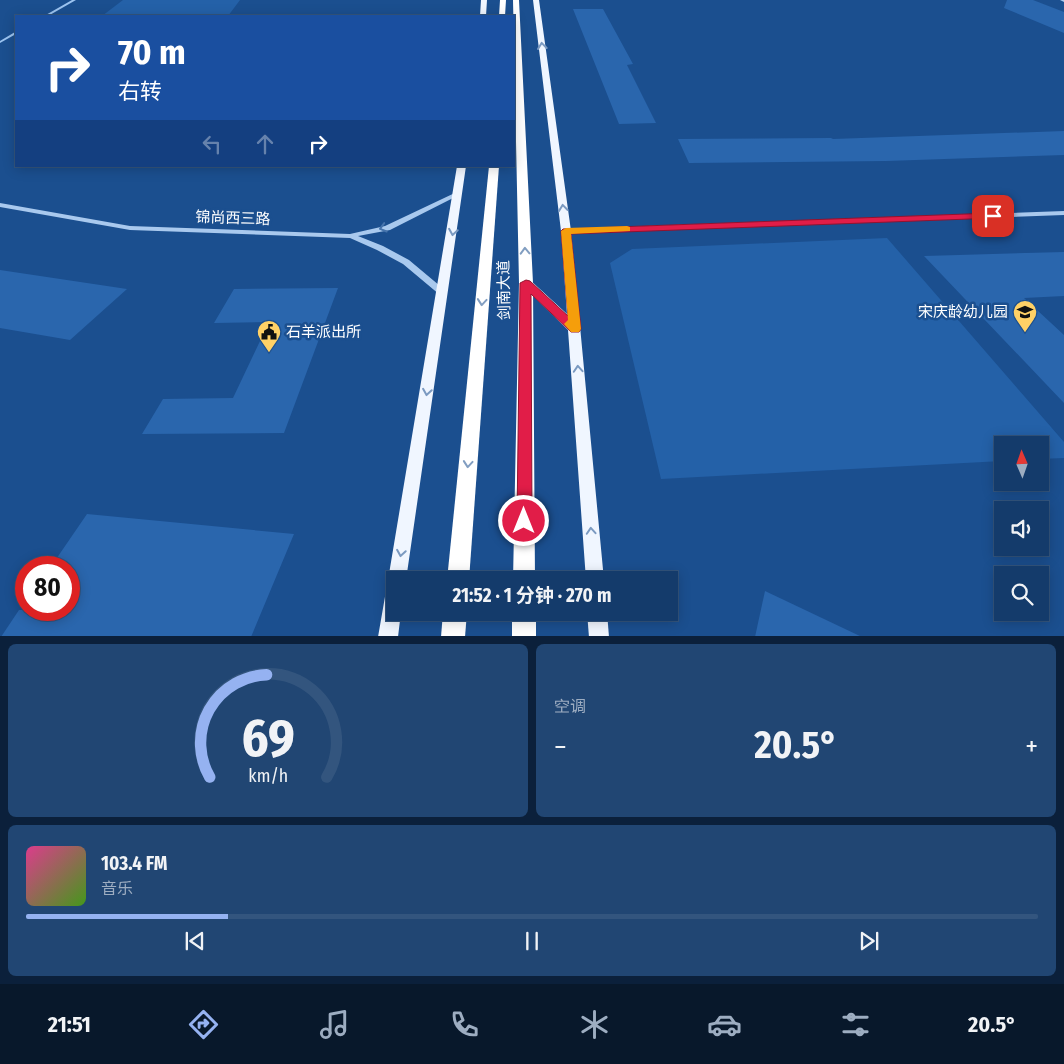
<!DOCTYPE html>
<html lang="zh">
<meta charset="utf-8">
<style>
body{margin:0;font-family:"Fira Sans Condensed","Noto Sans SC",sans-serif;background:#214673;color:#f1f3f6;height:100vh;display:flex;flex-direction:column;font-size:19px;white-space:nowrap}
*{box-sizing:border-box;margin:0}
p{font-size:16px;color:#9dadc1}
.icon{flex:none;width:28px;height:28px;fill:none;stroke:currentColor;stroke-width:2;stroke-linecap:round;stroke-linejoin:round}
.map{position:relative;height:636px;overflow:hidden}
.side{display:flex;flex-direction:column;gap:8px;padding:8px;background:#0b203b;flex:1}
.side>*{flex:none}
.banner{position:absolute;left:15px;top:15px;width:500px;height:152px;border-radius:0px;box-shadow:0 2px 12px #0003,0 0 0 1px #33557e;background:#1a4fa0;color:#fff;overflow:hidden}
.needle{width:32px;rotate:358deg}
.controls{position:absolute;left:994px;top:436px;display:grid;gap:10px}
.controls a{display:grid;place-items:center;width:55px;height:55px;border-radius:0px;background:#143b6b;box-shadow:0 2px 12px #0003,0 0 0 1px #33557e;font-size:25px}
.speed{position:absolute;left:15px;top:556px;display:flex;gap:10px;font-size:25px;font-weight:700;text-align:center}
.speed>*{display:grid;place-content:center;width:65px;height:65px;border-radius:50%;background:#143b6b;box-shadow:0 2px 12px #0003,0 0 0 1px #33557e;line-height:1}
.speed .limit{border:8px solid #d22;background:#fff;color:#111}
.pin{position:absolute;display:grid;place-items:center;width:42px;height:42px;color:#fff;margin:-21px;border-radius:10px;box-shadow:0 2px 8px #0006}
.me{position:absolute;width:55px;margin:-28px;rotate:0deg;stroke-linejoin:round;filter:drop-shadow(0 0 4px #0008)}
.turn{display:flex;align-items:center;gap:18px;height:105px;padding:0 20px;font-size:22px}
.turn .icon{width:65px;height:65px;stroke-width:2.5}
.turn b{display:block;font-size:35px;line-height:42px}
.lanes{display:flex;align-items:center;height:48px;padding:0 20px;background:#0003;justify-content:center;gap:25px;direction:ltr}
.lanes .off{opacity:.35}
.big{font-size:38px;font-weight:700;line-height:1.1}
.side .tile{flex:1;display:flex;flex-direction:column;justify-content:center;gap:8px;min-width:0;padding:0 18px;border-radius:8px;background:#214673}
.side .dial{align-items:center;gap:0}
.dial svg{height:130px;overflow:visible;fill:none;stroke:#33557e;stroke-width:7;stroke-linecap:round;text-anchor:middle}
.dial text{fill:#f1f3f6;stroke:none}
.song{display:flex;align-items:center;gap:15px}
.cover{width:60px;height:60px;border-radius:8px;background:linear-gradient(135deg,hsl(330 70% 55%),hsl(100 70% 35%))}
.played{height:5px;border-radius:2px;background:linear-gradient(90deg,#95b2f1 20%,#33557e 20%)}
.keys{display:flex;justify-content:space-around;direction:ltr}
.heat{display:flex;justify-content:space-between;align-items:center;font-size:28px;direction:ltr}
.side .tiles{flex:1;display:grid;gap:8px;grid-template-columns:1fr 1fr}
.tile:last-child{grid-column:span 2}
.trip{position:absolute;left:386px;top:571px;width:292px;height:50px;border-radius:0px;background:#143b6b;box-shadow:0 2px 12px #0003,0 0 0 1px #33557e;font-weight:700;line-height:50px;text-align:center}
.tabs{display:flex;height:80px;justify-content:space-around;align-items:center;background:#08182b;color:#9dadc1}
.tabs .icon{width:35px;height:35px}
.tabs .current{color:#95b2f1}
.tabs b{font-size:22px;color:#f1f3f6}
.map>svg:first-child{display:block}
.green{fill:#2461a8}
.lines{fill:none;stroke-linecap:round;stroke-linejoin:round}
.stream{fill:#9cc4f0;fill-rule:evenodd}
.building{fill:#2a66ad}
.minor{fill:#a9c9ee;fill-rule:evenodd}
.major{fill:#f0f6ff;fill-rule:evenodd}
.highway{fill:#fff;fill-rule:evenodd}
.oneway{stroke:#7b9ac1}
.oneway2{stroke:#4674ac}
.oneway3{stroke:#829ec1}
.route{fill:#e11d48;stroke:#92132f}
.slow{fill:#f59e0b}
.labels{text-anchor:middle;stroke-width:5;stroke-linejoin:round;paint-order:stroke}
.street-label{font-size:15px;fill:#fff;stroke:#1b4f8f}
.poi-label{font-size:15px;fill:#fff;stroke:#1b4f8f;text-anchor:end}
</style>
<div class="map">
<svg width="1064" height="637" viewBox="0 0 1064 637">
<rect width="100%" height="100%" fill="#1b4f8f"/>
<g class="green">
<path d="M123 0H240L228 16H102Z"/>
<path d="M887 238 1064 442V458L1040 459V445H1002V461L661 479 610 263 632 249Z"/>
</g>
<g class="lines">
<g class="stream">
<path d="M72 0H76L48 16H44Z"/>
<path d="M15 32H16V34L0 43V41Z"/>
</g>
</g>
<g class="building">
<path d="M1007 0H1033L1064 12V33L1004 8Z"/>
<path d="M573 9H603L633 64 627 65 656 123 619 124Z"/>
<path d="M1064 131V155L886 161 689 163 678 139 831 138 833 139Z"/>
<path d="M1064 252V296L1024 298 1064 335V403L924 256Z"/>
<path d="M0 270 127 289 70 340 0 328Z"/>
<path d="M338 288 284 433 142 434 163 399 233 398 269 322 214 323 234 289Z"/>
<path d="M87 514 294 534 251 637H1L19 610H69V568H50Z"/>
<path d="M765 591 862 637H755Z"/>
</g>
<g class="lines">
<g class="minor">
<path d="M1060 0H1064V2Z"/>
<path d="M459 191 462 193 461 194 390 230 358 236 383 246 409 260 446 291 447 293 446 295H440L403 264 377 250 350 238 130 230 0 207V203L130 226 350 234 385 226Z"/>
<path d="M1064 211V215L566 233 562 231 566 229Z"/>
</g>
<g class="major">
<path d="M481 0H487L486 16H480Z"/>
<path d="M533 0H539L571 231 604 580H586L568 330 520 283 522 280H530L567 314 561 231Z"/>
<path d="M457 166H466L406 580H395V612H401L398 637H378L386 591 389 584 388 580Z"/>
<path d="M587 612H607L609 637H589Z"/>
</g>
<g class="highway">
<path d="M500 0H506L505 16H499Z"/>
<path d="M513 0H519L533 283 535 580H513L519 283Z"/>
<path d="M489 166H499L469 580H447Z"/>
<path d="M443 612H467L465 637H441Z"/>
<rect x="512" y="612" width="24" height="25"/>
</g>
</g>
<defs><path id="oneway-chevron" d="M-2-3.5L2.5 0L-2 3.5" fill="none" stroke-width="1.6" stroke-linecap="round" stroke-linejoin="round" transform="scale(1.25)"/></defs>
<g class="oneway">
<use href="#oneway-chevron" transform="translate(542 46) rotate(-97)"/>
<use href="#oneway-chevron" transform="translate(563 208) rotate(-97)"/>
<use href="#oneway-chevron" transform="translate(453 232) rotate(99)"/>
<use href="#oneway-chevron" transform="translate(578 369) rotate(-94)"/>
<use href="#oneway-chevron" transform="translate(427 392) rotate(99)"/>
<use href="#oneway-chevron" transform="translate(591 531) rotate(-94)"/>
<use href="#oneway-chevron" transform="translate(401 553) rotate(99)"/>
</g>
<use class="oneway2" href="#oneway-chevron" transform="translate(383 228) rotate(164)"/>
<g class="oneway3">
<use href="#oneway-chevron" transform="translate(525 251) rotate(-92)"/>
<use href="#oneway-chevron" transform="translate(482 302) rotate(95)"/>
<use href="#oneway-chevron" transform="translate(468 464) rotate(95)"/>
</g>
<path class="route" d="M993 213 996 214V218L571 234 581 329 579 332H571L531 294 532 521 530 526 524 528 519 526 517 521 520 283 526 280 530 281 568 316 561 231 563 229Z"/>
<path class="slow" d="M627 226 630 227V231L571 234 581 329 579 332H571L564 324 568 320 561 231 566 228Z"/>
<defs>
<g id="school-pin" transform="scale(1.25)"><path d="M0 17L-7.5 6A9.5 9.5 0 1 1 7.5 6Z" fill="#ffd166" stroke="#1b4f8f"/><path d="M0-5L7-2L0 1L-7-2ZM-4 1L0 2.5L4 1V4Q0 6-4 4Z" fill="#111"/></g>
<g id="civic-pin" transform="scale(1.25)"><path d="M0 17L-7.5 6A9.5 9.5 0 1 1 7.5 6Z" fill="#ffd166" stroke="#1b4f8f"/><path d="M-.6-6.5H3V-4.5H.6V-3L4-1V1h2V6H-6V1h2V-1L-.6-3ZM-1.2 2.5V6h2.4V2.5Z" fill="#111"/></g>
</defs>
<g fill-rule="evenodd">
<use href="#school-pin" x="1025" y="312"/>
<use href="#civic-pin" x="269" y="332"/>
</g>
<g class="labels">
<g class="street-label">
<text transform="translate(233 218) rotate(2)" y="5">锦尚西三路</text>
<text transform="translate(504 290) rotate(-91)" y="5">剑南大道</text>
</g>
<g class="poi-label">
<text x="1008" y="317">宋庆龄幼儿园</text>
<text x="286" y="337" text-anchor="start">石羊派出所</text>
</g>
</g>
</svg>
<div class="controls">
<a><svg class="needle" viewBox="-14 -14 28 28"><path d="M0-13l5 13h-10z" fill="#e53935"/><path d="M0 13l5-13h-10z" fill="#9dadc1"/></svg></a>
<a><svg class="icon" aria-label="sound" viewBox="0 0 24 24"><path d="M4 9h4l5-4v14l-5-4H4zM17 9q2 3 0 6"/></svg></a>
<a><svg class="icon" aria-label="search" viewBox="0 0 24 24"><circle cx="10" cy="10" r="6"/><path d="M15 15l6 6"/></svg></a>
</div>
<div class="speed"><div class="limit">80</div></div>
<div class="pin" style="left:993px;top:216px;background:#d93025"><svg class="icon" aria-label="arrive" viewBox="0 0 24 24"><path d="M6 21V4h12l-3 4 3 4H6"/></svg></div>
<svg class="me" style="left:524px;top:521px" viewBox="-20 -20 40 40"><circle r="17" fill="#e11d48" stroke="#fff" stroke-width="3"/><path d="M0-11L8 9 0 5-8 9z" fill="#fff"/></svg>
<div class="trip">21:52 · 1 分钟 · 270 m</div>
<div class="banner">
<div class="turn"><svg class="icon" aria-label="right" viewBox="0 0 24 24"><path d="M7 20v-9h11M14 6l5 5-5 5"/></svg><div><b>70 m</b>右转</div></div>
<div class="lanes"><svg class="icon off" aria-label="left" viewBox="0 0 24 24"><path d="M17 20v-9H6M10 6l-5 5 5 5"/></svg><svg class="icon off" aria-label="ahead" viewBox="0 0 24 24"><path d="M12 20V5M6 11l6-6 6 6"/></svg><svg class="icon" aria-label="right" viewBox="0 0 24 24"><path d="M7 20v-9h11M14 6l5 5-5 5"/></svg></div>
</div>
</div>
<section class="side">
<div class="tiles">
<div class="tile dial"><svg viewBox="0 0 100 80">
<path d="M14 69A42 42 0 1 1 86 69"/>
<path d="M14 69A42 42 0 0 1 49 6" stroke="#95b2f1"/>
<text x="50" y="56" font-size="32" font-weight="700">69</text>
<text x="50" y="72" font-size="11">km/h</text>
</svg></div>
<div class="tile"><p>空调</p>
<div class="heat"><a>−</a><b class="big">20.5°</b><a>+</a></div>
</div>
<div class="tile">
<div class="song"><i class="cover"></i><div><b>103.4 FM</b><p>音乐</p></div></div>
<div class="played"></div>
<div class="keys"><svg class="icon" aria-label="previous" viewBox="0 0 24 24"><path d="M18 5L8 12l10 7zM5 5v14"/></svg><svg class="icon" aria-label="pause" viewBox="0 0 24 24"><path d="M8 5v14M16 5v14"/></svg><svg class="icon" aria-label="next" viewBox="0 0 24 24"><path d="M6 5l10 7-10 7zM19 5v14"/></svg></div>
</div>
</div>
</section>
<nav class="tabs">
<b>21:51</b>
<svg class="icon current" aria-label="directions" viewBox="0 0 24 24"><path d="M12 3l9 9-9 9-9-9zM9 14v-3h6M13 9l2 2-2 2"/></svg>
<svg class="icon" aria-label="music" viewBox="0 0 24 24"><path d="M9 18V5l10-2v13"/><circle cx="6" cy="18" r="3"/><circle cx="16" cy="16" r="3"/></svg>
<svg class="icon" aria-label="phone" viewBox="0 0 24 24"><path d="M5 4h4l2 5-3 2q2 4 5 5l2-3 5 2v4C11 20 4 13 5 4z"/></svg>
<svg class="icon" aria-label="climate" viewBox="0 0 24 24"><path d="M12 3v18M4 7l16 10M4 17L20 7"/></svg>
<svg class="icon" aria-label="car" viewBox="0 0 24 24"><path d="M5 17H2v-5l4-1 3-4h7l3 4 3 1v5h-3M9 17h6M6 11h13"/><circle cx="7" cy="17" r="2"/><circle cx="17" cy="17" r="2"/></svg>
<svg class="icon" aria-label="filters" viewBox="0 0 24 24"><path d="M4 7h16M4 17h16"/><circle cx="9" cy="7" r="2"/><circle cx="15" cy="17" r="2"/></svg>
<b>20.5°</b>
</nav>
